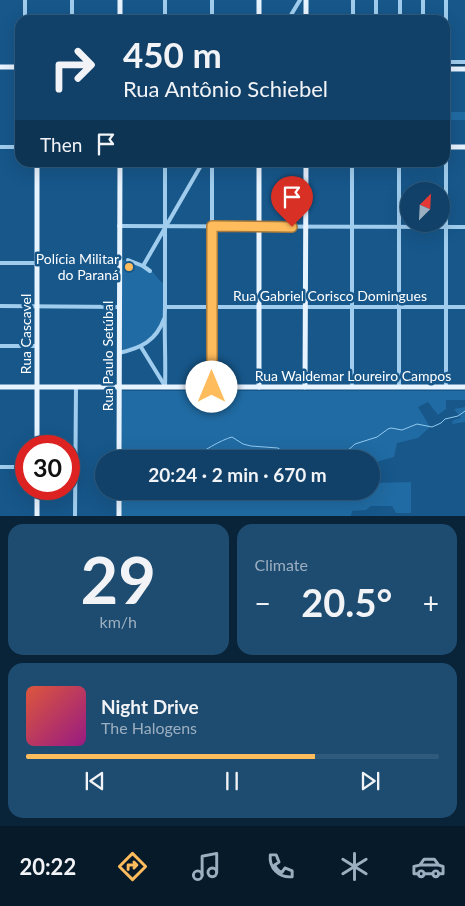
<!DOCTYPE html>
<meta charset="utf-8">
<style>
body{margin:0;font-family:Lato,sans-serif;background:#1e4c71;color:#f1f3f6;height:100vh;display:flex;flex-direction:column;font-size:19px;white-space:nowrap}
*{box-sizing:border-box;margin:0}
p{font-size:16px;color:#9cafc0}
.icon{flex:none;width:28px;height:28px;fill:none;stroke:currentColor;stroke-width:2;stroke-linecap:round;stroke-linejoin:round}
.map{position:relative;height:516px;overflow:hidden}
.side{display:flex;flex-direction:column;gap:8px;padding:8px;background:#092439;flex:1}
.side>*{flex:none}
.guide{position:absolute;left:15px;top:15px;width:435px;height:152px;border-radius:15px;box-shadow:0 5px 20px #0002,0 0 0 1px #305a7c;background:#114168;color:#f1f3f6;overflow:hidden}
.needle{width:32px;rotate:24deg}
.fabs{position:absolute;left:400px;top:182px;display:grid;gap:10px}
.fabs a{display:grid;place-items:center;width:50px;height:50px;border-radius:50%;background:#114168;box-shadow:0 5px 20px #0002,0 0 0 1px #305a7c;font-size:25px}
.speed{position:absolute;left:15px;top:435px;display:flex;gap:10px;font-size:25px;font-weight:700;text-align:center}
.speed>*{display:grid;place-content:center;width:65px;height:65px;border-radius:50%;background:#114168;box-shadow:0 5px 20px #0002,0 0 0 1px #305a7c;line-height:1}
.speed .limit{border:8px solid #d22;background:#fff;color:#111}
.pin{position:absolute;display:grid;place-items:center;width:42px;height:42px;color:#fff;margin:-51px -21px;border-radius:50% 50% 50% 0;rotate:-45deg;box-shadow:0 0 5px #0007}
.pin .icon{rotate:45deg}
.me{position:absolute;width:55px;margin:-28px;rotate:0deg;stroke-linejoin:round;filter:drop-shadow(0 0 4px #0008)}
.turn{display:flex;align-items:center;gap:18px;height:105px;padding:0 25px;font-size:22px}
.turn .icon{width:65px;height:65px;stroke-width:2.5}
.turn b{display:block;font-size:35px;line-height:42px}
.then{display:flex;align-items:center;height:48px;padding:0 25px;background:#0003;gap:10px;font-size:19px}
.big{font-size:38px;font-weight:700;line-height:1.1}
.side .card{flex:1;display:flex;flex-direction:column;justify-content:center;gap:8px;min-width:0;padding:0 18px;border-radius:15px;background:#1e4c71}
.side .dial{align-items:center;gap:0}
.dial b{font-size:65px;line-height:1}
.song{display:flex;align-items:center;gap:15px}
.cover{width:60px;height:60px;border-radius:8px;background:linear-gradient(135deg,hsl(10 70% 55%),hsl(310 70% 35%))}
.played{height:5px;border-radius:2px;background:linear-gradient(90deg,#ffbc5d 70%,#305a7c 70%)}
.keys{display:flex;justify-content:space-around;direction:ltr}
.heat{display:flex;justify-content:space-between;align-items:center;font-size:28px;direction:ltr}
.side .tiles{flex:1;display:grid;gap:8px;grid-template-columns:1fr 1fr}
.card:last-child{grid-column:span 2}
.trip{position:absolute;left:95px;top:450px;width:285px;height:50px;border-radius:25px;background:#114168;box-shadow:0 5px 20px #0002,0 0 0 1px #305a7c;font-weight:700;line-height:50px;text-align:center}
.dock{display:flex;height:80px;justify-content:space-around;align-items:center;background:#071a2a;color:#9cafc0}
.dock .icon{width:35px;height:35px}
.dock .selected{color:#ffbc5d}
.dock b{font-size:22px;color:#f1f3f6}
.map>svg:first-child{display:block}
.green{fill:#206ba3}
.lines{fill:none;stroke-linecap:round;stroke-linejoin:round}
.stream{stroke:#92caf1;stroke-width:1}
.river{stroke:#0f3f67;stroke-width:4.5}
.minor{stroke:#a0cdee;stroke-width:4}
.major{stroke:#e7f3ff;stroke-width:5}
.route-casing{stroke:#a67a3c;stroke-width:12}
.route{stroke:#ffbc5d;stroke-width:9}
.poi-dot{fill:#ffbc5d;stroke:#17578a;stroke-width:2}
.labels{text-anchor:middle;stroke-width:5;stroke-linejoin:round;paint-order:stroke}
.poi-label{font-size:14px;fill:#fff;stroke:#17578a;text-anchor:end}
.street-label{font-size:14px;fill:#fff;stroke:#17578a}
</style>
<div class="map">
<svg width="465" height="516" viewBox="0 0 465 516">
<rect width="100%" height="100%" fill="#17578a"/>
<g class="green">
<rect x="451" y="112" width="14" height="8"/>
<path d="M121 260 133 262 150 272 152 271 160 281 164 283C164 294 165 305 163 315 160 335 140 349 121 350Z"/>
<path d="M121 391H465V400H446V409L438 415 428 402 418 407 430 427 418 438 397 443 394 457 373 463 371 466V459H121Z"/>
<path d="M465 407V422L452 424 453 420 461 418 454 409Z"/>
<path d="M411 482V513H396L392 506H371L366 510 352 511 351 516H121V491H371V483Z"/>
</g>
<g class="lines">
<g class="stream">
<path d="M193 459C202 451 221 440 232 437L243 444 251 446 278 448 290 457 296 459"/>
<path d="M338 459 355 444 377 437 388 429 391 428 402 430 417 424 432 427 441 423 445 419 458 416 465 411"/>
</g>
<path class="river" d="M445 66H465"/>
<g class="minor">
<path d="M72 0V20"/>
<path d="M376 0V17"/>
<path d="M423 18V0"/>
<path d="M25 20V0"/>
<path d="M165 20V0"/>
<path d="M212 20V0"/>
<path d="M288 20 300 0"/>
<path d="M353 20V0"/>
<path d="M400 20V0"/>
<path d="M445 62H465"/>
<path d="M446 62V0"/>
<path d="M446 69V387"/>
<path d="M0 147H20"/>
<path d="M165 162V307C164 333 166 360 165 387"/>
<path d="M119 226 465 227"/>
<path d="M128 260 143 266 150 271"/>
<path d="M0 263H37"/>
<path d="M143 266 203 162"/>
<path d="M0 306 120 307"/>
<path d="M165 307H465"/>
<path d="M0 346H37"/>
<path d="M141 347 165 386"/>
<path d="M119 353C141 348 156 341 164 319"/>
<path d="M212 387V162"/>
<path d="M352 387V162"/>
<path d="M399 387V162"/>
<path d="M0 467H26"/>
<path d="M75 516 76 387"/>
</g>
<g class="major">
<path d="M120 0V20"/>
<path d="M259 20V0"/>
<path d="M306 20V0"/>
<path d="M0 67H20"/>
<path d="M445 69H465"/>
<path d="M445 147H465"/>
<path d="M0 387H465"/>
<path d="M259 387V162"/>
<path d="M305 387 306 162"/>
<path d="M37 446V162"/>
<path d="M119 459 120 162"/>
<path d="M37 516V489"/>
<path d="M119 516V491"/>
</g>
</g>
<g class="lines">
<g class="route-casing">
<path id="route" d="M212 387V226L292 227"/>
</g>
<use href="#route" class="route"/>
</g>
<circle class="poi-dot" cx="129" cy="267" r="5"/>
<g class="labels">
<g class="poi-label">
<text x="119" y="264">Polícia Militar<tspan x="119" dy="16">do Paraná</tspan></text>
</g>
<g class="street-label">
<text x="330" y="301">Rua Gabriel Corisco Domingues</text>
<text transform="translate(26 334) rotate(-90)" y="5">Rua Cascavel</text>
<text transform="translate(108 356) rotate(-90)" y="5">Rua Paulo Setúbal</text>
<text x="353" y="381">Rua Waldemar Loureiro Campos</text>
</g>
</g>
</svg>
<div class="fabs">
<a><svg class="needle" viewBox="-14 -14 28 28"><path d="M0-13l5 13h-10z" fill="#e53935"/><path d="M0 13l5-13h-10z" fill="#9cafc0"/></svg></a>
</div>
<div class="speed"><div class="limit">30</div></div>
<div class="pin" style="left:292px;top:227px;background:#d93025"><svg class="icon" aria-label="arrive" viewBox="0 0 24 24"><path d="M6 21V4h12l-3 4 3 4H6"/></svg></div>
<svg class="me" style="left:212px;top:387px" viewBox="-20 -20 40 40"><circle r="19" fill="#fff"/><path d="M0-13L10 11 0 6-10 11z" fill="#ffbc5d"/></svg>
<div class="trip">20:24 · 2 min · 670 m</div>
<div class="guide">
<div class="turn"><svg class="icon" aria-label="right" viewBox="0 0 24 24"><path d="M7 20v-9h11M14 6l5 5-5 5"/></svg><div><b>450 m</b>Rua Antônio Schiebel</div></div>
<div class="then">Then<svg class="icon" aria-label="arrive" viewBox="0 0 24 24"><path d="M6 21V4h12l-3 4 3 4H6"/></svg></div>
</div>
</div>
<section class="side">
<div class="tiles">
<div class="card dial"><b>29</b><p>km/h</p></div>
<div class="card"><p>Climate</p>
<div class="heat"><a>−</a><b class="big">20.5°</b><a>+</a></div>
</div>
<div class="card">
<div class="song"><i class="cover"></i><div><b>Night Drive</b><p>The Halogens</p></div></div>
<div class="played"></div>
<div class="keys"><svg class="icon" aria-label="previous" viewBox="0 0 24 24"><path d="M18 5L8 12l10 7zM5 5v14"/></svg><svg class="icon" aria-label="pause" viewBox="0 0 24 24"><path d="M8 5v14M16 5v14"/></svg><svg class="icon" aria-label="next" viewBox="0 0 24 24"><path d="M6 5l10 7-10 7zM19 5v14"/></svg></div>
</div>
</div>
</section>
<nav class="dock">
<b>20:22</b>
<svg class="icon selected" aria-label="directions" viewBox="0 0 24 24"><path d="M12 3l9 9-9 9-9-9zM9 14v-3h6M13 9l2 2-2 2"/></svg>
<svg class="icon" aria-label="music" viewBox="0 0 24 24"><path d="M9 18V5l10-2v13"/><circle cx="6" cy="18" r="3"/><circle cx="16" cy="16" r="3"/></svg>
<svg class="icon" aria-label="phone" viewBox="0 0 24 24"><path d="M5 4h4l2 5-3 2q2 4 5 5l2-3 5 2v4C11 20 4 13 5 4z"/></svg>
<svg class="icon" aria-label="climate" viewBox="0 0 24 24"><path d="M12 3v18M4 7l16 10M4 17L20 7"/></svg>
<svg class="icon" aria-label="car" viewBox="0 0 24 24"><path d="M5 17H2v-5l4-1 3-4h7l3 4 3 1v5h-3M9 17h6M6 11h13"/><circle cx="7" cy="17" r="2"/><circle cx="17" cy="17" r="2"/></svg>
</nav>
